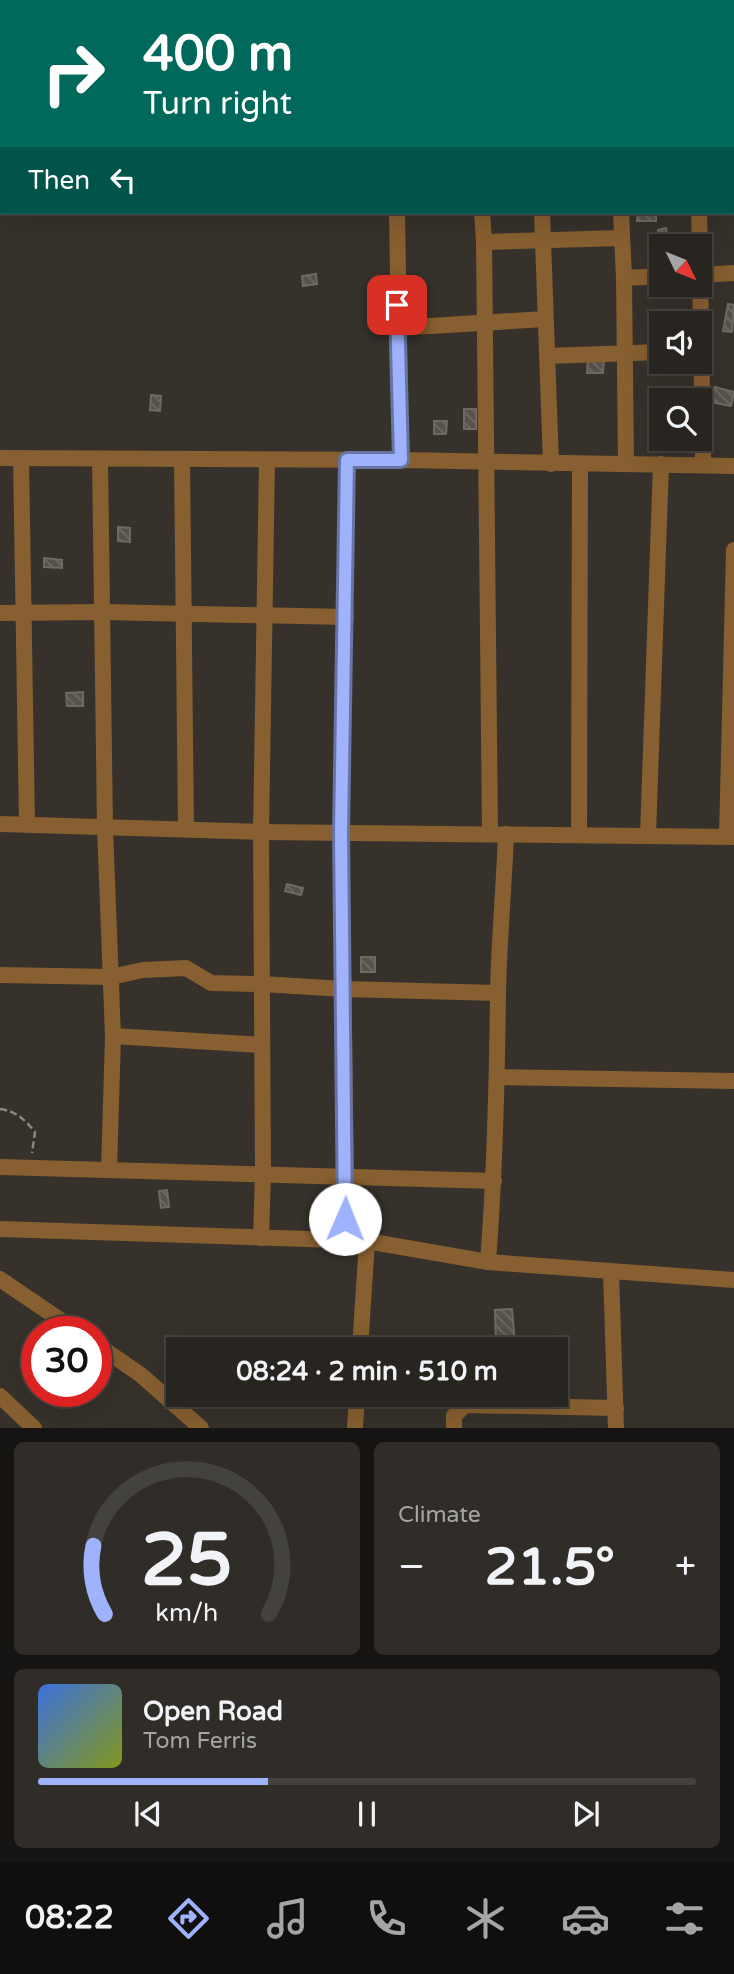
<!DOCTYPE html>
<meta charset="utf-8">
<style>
body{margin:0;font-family:"Varela Round",sans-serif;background:#302d29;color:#f1f3f6;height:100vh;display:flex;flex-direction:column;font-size:26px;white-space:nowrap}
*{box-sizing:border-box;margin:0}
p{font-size:23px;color:#a5a5a5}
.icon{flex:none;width:38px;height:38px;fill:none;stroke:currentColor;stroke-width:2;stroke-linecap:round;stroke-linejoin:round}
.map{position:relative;height:1428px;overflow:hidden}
.side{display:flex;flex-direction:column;gap:14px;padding:14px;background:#161412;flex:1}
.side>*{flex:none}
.top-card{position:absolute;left:0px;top:0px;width:735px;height:214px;box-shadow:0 7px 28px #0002,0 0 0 2px #44423e;background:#00695c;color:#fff;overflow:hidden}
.needle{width:46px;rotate:133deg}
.buttons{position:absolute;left:649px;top:234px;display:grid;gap:14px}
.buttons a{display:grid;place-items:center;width:63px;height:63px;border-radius:0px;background:#282520;box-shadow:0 7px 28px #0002,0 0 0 2px #44423e;font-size:35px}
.speed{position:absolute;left:21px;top:1316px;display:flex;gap:14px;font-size:35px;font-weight:700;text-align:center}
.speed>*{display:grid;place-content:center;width:91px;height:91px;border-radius:50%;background:#282520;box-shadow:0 7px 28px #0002,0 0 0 2px #44423e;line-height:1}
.speed .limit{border:10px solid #d22;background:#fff;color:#111}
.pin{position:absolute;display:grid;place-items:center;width:60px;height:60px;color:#fff;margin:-30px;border-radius:14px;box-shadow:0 4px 10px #0006}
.me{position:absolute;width:77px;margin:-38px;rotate:1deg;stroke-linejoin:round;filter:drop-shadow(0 0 5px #0008)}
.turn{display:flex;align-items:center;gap:24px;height:147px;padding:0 28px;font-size:32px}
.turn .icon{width:91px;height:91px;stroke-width:2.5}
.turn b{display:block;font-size:49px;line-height:60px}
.then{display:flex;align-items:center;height:66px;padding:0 28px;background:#0003;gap:14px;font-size:26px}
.big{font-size:52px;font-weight:800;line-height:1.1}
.side .tile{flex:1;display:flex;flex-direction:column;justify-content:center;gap:10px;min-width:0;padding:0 24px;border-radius:10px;background:#302d29}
.side .dial{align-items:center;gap:0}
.dial svg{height:182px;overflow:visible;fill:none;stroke:#44423e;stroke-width:7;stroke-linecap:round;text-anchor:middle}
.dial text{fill:#f1f3f6;stroke:none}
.song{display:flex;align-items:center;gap:21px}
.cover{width:84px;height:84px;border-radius:10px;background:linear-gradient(135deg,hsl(220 70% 55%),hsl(70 70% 35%))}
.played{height:7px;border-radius:4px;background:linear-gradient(90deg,#9fb3fd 35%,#44423e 35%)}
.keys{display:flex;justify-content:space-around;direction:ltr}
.heat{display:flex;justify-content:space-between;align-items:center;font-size:38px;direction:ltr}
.side .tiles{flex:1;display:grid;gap:14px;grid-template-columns:1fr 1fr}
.tile:last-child{grid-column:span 2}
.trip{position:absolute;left:166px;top:1337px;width:402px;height:70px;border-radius:0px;background:#282520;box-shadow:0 7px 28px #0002,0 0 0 2px #44423e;font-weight:800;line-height:70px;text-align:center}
.tab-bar{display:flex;height:112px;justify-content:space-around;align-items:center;background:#100f0d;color:#a5a5a5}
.tab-bar .icon{width:49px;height:49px}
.tab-bar .current{color:#9fb3fd}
.tab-bar b{font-size:32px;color:#f1f3f6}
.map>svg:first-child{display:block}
.building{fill:url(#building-back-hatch);stroke:#6f6962;stroke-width:2}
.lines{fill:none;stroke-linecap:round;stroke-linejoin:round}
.path{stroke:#8a8681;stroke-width:2.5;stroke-dasharray:7 3.5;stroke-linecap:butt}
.minor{stroke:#875f30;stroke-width:16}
.route-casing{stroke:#6774a4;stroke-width:18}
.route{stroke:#9fb3fd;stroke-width:12}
</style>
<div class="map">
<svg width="734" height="1428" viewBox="0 0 734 1428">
<defs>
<pattern id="building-back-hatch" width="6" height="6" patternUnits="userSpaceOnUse" patternTransform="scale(1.75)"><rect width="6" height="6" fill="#57514b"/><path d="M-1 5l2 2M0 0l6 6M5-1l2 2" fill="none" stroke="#6f6a64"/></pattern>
</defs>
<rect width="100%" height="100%" fill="#36312b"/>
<g class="building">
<path d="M638 212H656V221H637Z"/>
<path d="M666 228 669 246 661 247 658 230Z"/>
<path d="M316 274 317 284 303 286 302 276Z"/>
<path d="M728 304 734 305 732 332 723 331Z"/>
<path d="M653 318 669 319 668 324H662V336L652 335Z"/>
<path d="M588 356 604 357 603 373H587Z"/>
<path d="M715 387 734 392 731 406 711 402Z"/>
<path d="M151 395 161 396 160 411 150 410Z"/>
<rect x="464" y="409" width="12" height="20"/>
<path d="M434 421H447L446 434H434Z"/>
<path d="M118 527 130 528V542L118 541Z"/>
<path d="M44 558 62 560V568L44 567Z"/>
<path d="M83 692V706H67L66 693Z"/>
<path d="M287 884 303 888 301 895 285 891Z"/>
<rect x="361" y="957" width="14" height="15"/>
<path d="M167 1190 169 1207 161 1208 159 1191Z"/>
<path d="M512 1309 515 1344 496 1346 495 1310Z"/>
</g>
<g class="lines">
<path class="path" d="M0 1109C16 1111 25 1120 35 1132L32 1153"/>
<g class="minor">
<path d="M392 0V2"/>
<path d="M477 0V2"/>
<path d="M540 0V2"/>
<path d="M619 0V2"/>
<path d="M695 0V2"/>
<path d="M0 143H2"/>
<path d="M733 159H734"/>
<path d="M397 212 401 460"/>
<path d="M482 212 484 242 490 833"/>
<path d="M542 212 551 464"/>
<path d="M621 212 624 278 626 464"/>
<path d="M699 212 700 247"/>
<path d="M484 242 622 238"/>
<path d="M700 260 703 465"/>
<path d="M700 275 734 273"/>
<path d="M624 278 662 276"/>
<path d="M397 328 545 319"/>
<path d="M547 356 662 352"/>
<path d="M0 458 401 460 734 466"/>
<path d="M21 458 27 824"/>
<path d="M100 459 105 828 113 1036 109 1170"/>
<path d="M182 460 186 829"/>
<path d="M0 613 102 612 346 617"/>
<path d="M0 824 261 832 734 837"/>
<path d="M579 834 580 464"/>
<path d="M648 835 661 464"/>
<path d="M727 836 734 550"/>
<path d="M0 975 111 977 143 970 186 968 211 983 262 984 344 989 498 993"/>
<path d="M113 1036 262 1045"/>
<path d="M498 1077 734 1081"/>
<path d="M0 1167 494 1181"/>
<path d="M0 1229 367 1241 488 1262 734 1280"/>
<path d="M261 1238 263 1173 261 832 267 461"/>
<path d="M345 1241 346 1176 341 832 347 460"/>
<path d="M488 1262C495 1172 497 1084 498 994 499 941 504 887 506 834"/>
<path d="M611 1272 616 1428"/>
<path d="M0 1279 78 1332"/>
<path d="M96 1344 141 1375 201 1428"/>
<path d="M360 1349 367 1241"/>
<path d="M0 1396 34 1428"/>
<path d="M355 1428 357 1395"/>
<path d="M454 1428V1416L465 1405 616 1408"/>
</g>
</g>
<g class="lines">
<g class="route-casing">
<path id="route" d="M345 1219 341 832 347 460H401L397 305"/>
</g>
<use href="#route" class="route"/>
</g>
</svg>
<div class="buttons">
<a><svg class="needle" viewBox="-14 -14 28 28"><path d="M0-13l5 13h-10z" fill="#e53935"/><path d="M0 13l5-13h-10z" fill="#a5a5a5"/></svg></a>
<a><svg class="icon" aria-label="sound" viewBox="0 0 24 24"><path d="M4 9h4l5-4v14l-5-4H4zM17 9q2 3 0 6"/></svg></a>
<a><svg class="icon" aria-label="search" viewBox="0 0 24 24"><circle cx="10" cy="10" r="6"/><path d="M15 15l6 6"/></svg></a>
</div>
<div class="speed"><div class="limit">30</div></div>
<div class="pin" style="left:397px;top:305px;background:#d93025"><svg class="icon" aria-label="arrive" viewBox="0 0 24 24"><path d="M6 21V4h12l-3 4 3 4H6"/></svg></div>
<svg class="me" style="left:345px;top:1219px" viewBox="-20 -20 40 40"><circle r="19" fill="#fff"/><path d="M0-13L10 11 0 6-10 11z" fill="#9fb3fd"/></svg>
<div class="trip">08:24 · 2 min · 510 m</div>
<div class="top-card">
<div class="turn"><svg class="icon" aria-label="right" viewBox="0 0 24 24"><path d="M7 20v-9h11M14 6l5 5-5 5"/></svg><div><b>400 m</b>Turn right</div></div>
<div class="then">Then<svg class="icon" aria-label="left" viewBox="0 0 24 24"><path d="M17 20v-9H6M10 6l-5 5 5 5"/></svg></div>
</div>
</div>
<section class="side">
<div class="tiles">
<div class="tile dial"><svg viewBox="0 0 100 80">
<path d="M14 69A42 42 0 1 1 86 69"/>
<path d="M14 69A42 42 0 0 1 9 39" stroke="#9fb3fd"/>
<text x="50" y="56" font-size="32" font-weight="700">25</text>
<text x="50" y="72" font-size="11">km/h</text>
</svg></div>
<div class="tile"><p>Climate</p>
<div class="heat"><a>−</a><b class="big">21.5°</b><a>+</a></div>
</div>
<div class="tile">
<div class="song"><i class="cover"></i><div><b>Open Road</b><p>Tom Ferris</p></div></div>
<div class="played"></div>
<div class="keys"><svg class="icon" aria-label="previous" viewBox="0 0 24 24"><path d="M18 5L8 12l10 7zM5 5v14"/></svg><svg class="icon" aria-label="pause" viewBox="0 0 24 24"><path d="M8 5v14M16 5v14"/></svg><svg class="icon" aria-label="next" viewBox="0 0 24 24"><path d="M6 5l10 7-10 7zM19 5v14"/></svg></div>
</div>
</div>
</section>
<nav class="tab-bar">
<b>08:22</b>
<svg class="icon current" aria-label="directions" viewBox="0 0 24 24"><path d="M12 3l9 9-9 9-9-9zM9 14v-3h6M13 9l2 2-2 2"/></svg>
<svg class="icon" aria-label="music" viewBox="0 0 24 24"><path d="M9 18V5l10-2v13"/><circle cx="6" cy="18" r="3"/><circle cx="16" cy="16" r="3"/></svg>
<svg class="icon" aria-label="phone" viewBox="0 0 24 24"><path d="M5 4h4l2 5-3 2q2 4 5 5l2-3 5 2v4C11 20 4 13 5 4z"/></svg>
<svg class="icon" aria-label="climate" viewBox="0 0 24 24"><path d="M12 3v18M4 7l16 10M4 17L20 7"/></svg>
<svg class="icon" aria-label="car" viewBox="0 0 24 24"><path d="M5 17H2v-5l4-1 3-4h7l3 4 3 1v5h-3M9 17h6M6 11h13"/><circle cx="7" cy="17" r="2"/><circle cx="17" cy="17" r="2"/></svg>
<svg class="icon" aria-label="filters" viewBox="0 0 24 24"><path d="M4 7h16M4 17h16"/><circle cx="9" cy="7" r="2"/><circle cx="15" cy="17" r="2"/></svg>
</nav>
